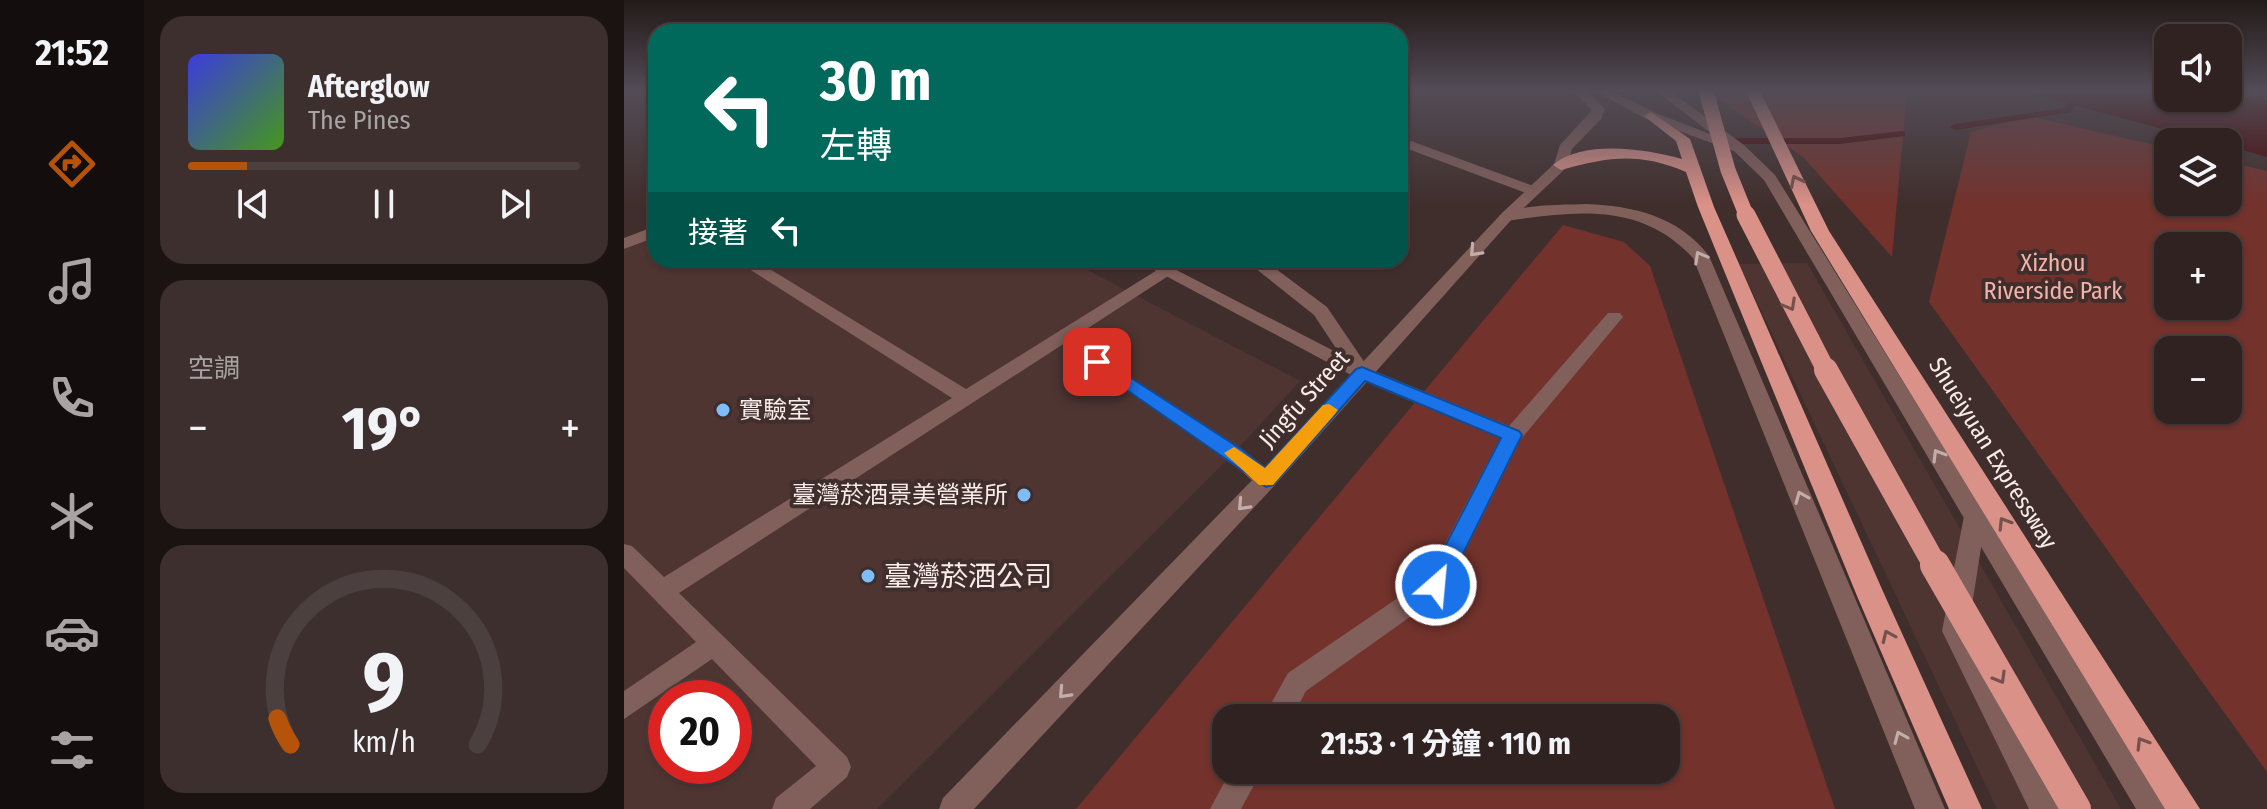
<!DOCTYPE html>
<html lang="zh-TW">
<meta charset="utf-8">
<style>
body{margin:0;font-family:"Fira Sans Condensed","Noto Sans TC",sans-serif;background:#3c2f2e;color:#f1f3f6;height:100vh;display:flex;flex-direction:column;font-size:30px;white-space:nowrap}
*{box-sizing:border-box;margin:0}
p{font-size:26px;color:#a8a4a5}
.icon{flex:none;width:44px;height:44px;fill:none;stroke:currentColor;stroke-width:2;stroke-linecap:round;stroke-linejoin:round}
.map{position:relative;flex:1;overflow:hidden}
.side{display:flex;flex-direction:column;gap:16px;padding:16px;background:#1a1312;width:480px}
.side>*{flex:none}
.banner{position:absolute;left:24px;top:24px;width:760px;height:244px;border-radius:24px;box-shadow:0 2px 6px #0004,0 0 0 2px #4b3f3f;background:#00695c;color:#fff;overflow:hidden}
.buttons{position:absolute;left:1530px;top:24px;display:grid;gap:16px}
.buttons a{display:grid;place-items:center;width:88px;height:88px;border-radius:16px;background:#302221;box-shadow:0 2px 6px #0004,0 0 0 2px #4b3f3f;font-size:40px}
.speed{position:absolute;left:24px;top:680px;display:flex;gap:16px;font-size:40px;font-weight:700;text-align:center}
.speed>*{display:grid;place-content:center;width:104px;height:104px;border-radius:50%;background:#302221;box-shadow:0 2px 6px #0004,0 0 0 2px #4b3f3f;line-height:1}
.speed .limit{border:12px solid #d22;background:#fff;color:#111}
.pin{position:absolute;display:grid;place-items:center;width:68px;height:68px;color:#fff;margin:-34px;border-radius:16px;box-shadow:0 4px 12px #0006}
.me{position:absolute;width:88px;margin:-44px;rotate:27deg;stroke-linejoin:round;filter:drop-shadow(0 0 6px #0008)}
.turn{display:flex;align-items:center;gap:28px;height:168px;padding:0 40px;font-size:36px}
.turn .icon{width:104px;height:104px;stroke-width:2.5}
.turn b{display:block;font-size:56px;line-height:68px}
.then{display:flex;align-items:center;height:76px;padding:0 40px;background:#0003;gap:16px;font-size:30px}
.big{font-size:60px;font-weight:700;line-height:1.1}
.side .card{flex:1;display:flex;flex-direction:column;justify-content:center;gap:12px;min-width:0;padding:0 28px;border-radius:24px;background:#3c2f2e}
.side .dial{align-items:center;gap:0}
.dial svg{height:208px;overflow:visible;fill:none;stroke:#4b3f3f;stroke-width:7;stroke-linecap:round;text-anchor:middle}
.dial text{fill:#f1f3f6;stroke:none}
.song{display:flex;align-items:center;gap:24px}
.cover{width:96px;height:96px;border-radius:12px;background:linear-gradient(135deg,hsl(240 70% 55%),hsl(100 70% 35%))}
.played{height:8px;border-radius:4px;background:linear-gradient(90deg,#b45309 15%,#4b3f3f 15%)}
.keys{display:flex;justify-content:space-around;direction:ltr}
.heat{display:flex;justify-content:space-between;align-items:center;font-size:44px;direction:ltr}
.trip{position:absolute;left:588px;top:704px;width:468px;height:80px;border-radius:24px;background:#302221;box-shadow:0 2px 6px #0004,0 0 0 2px #4b3f3f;font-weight:700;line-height:80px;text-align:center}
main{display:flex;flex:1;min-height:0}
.tab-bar{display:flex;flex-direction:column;width:144px;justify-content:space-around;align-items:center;background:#130e0d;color:#a8a4a5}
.tab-bar .icon{width:56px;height:56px}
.tab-bar .current{color:#b45309}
.tab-bar b{font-size:36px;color:#f1f3f6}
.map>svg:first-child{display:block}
.built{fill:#4e3532;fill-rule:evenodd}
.green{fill:#73322c;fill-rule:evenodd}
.water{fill:#480404}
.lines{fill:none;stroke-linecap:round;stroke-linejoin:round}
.stream{fill:#480404;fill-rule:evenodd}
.service{fill:#815f5b;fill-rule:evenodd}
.minor{fill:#815f5b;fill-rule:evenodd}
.tertiary{fill:#815f5b;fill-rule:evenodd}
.trunk{fill:#da9188;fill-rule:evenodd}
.trunk-bridge-far3{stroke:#da9188;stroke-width:15}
.trunk-bridge-far2{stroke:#da9188;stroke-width:19}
.trunk-bridge-far1{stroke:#da9188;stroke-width:24}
.trunk-bridge{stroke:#da9188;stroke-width:30}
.oneway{stroke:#76514c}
.oneway2{stroke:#c2adaa}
.route{fill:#1a73e8;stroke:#114b97;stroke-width:2}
.slow{fill:#f59e0b}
.poi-dot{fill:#7ebdf9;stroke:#402e2c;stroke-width:3}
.labels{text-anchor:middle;stroke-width:8;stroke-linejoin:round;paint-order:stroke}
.park-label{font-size:24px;fill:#f3b2a9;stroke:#402e2c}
.street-label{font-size:24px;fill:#f8ecea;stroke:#402e2c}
.poi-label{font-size:24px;fill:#f8ecea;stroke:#402e2c;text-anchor:start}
.near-poi-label{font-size:28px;fill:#f8ecea;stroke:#402e2c;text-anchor:start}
</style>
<main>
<nav class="tab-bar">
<b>21:52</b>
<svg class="icon current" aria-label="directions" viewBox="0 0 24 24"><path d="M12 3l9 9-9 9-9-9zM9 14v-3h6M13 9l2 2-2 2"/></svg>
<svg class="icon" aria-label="music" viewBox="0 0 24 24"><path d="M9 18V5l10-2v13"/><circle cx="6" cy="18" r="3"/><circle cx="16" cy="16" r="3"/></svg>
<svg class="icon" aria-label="phone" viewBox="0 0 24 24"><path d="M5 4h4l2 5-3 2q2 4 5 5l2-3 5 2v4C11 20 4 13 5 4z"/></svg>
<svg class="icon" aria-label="climate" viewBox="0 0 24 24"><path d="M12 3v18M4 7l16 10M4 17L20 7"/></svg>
<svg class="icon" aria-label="car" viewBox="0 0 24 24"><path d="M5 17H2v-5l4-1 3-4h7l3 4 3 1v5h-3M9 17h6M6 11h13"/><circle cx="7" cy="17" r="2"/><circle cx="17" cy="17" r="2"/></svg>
<svg class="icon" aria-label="filters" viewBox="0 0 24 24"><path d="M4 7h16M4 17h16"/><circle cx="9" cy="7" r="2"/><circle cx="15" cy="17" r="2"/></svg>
</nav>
<section class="side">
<div class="card">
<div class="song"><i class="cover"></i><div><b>Afterglow</b><p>The Pines</p></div></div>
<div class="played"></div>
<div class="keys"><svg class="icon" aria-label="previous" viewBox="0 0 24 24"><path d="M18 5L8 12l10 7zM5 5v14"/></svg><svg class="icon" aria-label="pause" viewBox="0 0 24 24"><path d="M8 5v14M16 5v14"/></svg><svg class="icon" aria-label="next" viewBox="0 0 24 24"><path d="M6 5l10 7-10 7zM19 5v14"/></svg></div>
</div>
<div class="card"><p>空調</p>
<div class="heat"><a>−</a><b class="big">19°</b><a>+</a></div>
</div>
<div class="card dial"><svg viewBox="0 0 100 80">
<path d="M14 69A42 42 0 1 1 86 69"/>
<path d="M14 69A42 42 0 0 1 9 59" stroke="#b45309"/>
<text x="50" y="56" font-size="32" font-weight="700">9</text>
<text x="50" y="72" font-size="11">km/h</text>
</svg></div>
</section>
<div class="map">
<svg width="1643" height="809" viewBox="0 0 1643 809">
<rect width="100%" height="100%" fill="#402e2c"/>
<g class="built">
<path d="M32 225V260H444L676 381 610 453 253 809H0V238ZM42 698H110V766H42Z"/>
<path d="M1183 263 1497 809H1373L1115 264Z"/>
</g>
<g class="green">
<path d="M1083 91H1283L1268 257 1179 157Z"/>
<path d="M1405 116 1544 148V202H1604V162L1643 171V772L1305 302 1347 132ZM1544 246H1604V306H1544ZM1544 350H1604V410H1544Z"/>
<path d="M939 225 1000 242 1026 266 1211 809H452ZM602 718H1042V770H602Z"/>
</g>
<path class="water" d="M1398 91H1544V98H1604V91H1607L1643 100V157L1604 146V142H1587Z"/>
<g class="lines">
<g class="stream">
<path d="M1454 91H1463L1447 112 1331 130 1326 127 1331 124 1441 108Z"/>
<path d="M1278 131 1281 132V136L1216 144H1111L1106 141 1111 138H1216Z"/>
</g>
<g class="service">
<path d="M776 137 912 187 914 190 912 193H902L776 146Z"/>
<path d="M962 204C1010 206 1054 216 1085 256L1321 809H1291L1069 258C1017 202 953 211 883 221L875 216C891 204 940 205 962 204Z"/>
<path d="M32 226V237L0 249V238Z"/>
<path d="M111 260H131L342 389 538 267H550L552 271 55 593 223 757 227 767 223 777 186 809H148L152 798 192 766 88 659 0 719V691L72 642 0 568V544L8 546 40 577 328 398Z"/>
<path d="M621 260H640L703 307 745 369 885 426 984 313H996L999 317 897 439 821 592 682 691 668 718H639L664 673 803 578 876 438 731 377 690 315Z"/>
<path d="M473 356 617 448 650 474 653 480 650 486H634L603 458 466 366 464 362 466 358Z"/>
<path d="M1351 507 1359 510 1362 516 1344 631 1436 809H1405L1318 631 1340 516 1343 510Z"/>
<path d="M607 770H638L617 809H586Z"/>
</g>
<g class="minor">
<path d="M1032 91H1046L1120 145 1151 175 1544 809H1512L1140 180 1110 151Z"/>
<path d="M512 260H533L745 369 748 373 745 377H731Z"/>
</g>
<g class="tertiary">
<path d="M949 91H963L981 109 977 119 948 149 942 168 888 219 650 486 350 809H315L319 798 634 474 878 213 930 164 936 145 968 110Z"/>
<path d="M971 91H987L1032 113 1122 148 1110 151 1022 119Z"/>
</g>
<g class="trunk">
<path d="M1122 91H1136L1205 231 1576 809H1541L1187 231Z"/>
<path d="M1027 112 1066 139 1090 207 1261 596 1358 809H1325L1233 596 1074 207 1062 172C1014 152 985 157 937 170L929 165C958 139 1024 149 1058 159L1052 141 1020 116Z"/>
</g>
<path class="trunk-bridge-far3" d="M1082 91 1104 170 1123 217"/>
<path class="trunk-bridge-far2" d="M1122 215 1203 372"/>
<path class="trunk-bridge-far1" d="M1202 370 1312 567"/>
<path class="trunk-bridge" d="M1311 565 1452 809"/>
</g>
<defs><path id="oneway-chevron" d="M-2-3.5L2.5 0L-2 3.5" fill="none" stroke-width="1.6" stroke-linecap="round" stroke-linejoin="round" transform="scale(2)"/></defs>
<g class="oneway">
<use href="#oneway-chevron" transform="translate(1172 181) rotate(-116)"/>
<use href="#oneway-chevron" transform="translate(1166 305) rotate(61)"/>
<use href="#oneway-chevron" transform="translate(1380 523) rotate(-122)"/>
<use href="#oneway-chevron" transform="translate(1264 636) rotate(-114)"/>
<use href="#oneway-chevron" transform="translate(1376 678) rotate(60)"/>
<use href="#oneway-chevron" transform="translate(1518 743) rotate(-122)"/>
</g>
<g class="oneway2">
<use href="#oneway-chevron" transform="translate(851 251) rotate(133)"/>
<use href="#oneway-chevron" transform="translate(1076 257) rotate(-119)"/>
<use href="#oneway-chevron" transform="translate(1314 455) rotate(-121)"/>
<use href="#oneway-chevron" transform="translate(1177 497) rotate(-113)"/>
<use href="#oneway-chevron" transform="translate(619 505) rotate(133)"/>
<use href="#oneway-chevron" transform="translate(440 693) rotate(133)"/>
<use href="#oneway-chevron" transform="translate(1276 737) rotate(-113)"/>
</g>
<linearGradient id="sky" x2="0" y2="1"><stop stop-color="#231918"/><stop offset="0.44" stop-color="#534c56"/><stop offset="1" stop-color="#534c56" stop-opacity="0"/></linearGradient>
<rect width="1643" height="205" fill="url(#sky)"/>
<path class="route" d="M473 356 617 449 641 468 732 369 738 367 895 431 898 435 820 592 812 595 804 592 801 585 877 438 741 381 649 485 642 487 467 365 464 362 467 358Z"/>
<path class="slow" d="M705 404 714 410 711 414 649 485H635L600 453 610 447 641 468 699 405Z"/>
<g class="poi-dot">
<circle cx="99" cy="410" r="8"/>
<circle cx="400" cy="495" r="8"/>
<circle cx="244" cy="576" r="8"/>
</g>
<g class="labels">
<g class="park-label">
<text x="1429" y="271">Xizhou<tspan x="1429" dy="28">Riverside Park</tspan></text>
</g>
<g class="street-label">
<text transform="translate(680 399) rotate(-48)" y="8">Jingfu Street</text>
<text transform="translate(1369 453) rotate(58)" y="8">Shueiyuan Expressway</text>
</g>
<g class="poi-label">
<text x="115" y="418">實驗室</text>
<text x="384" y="503" text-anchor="end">臺灣菸酒景美營業所</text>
</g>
<g class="near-poi-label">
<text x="260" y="586">臺灣菸酒公司</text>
</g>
</g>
</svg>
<div class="buttons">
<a><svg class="icon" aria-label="sound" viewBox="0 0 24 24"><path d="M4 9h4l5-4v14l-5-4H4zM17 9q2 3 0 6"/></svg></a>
<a><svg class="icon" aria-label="layers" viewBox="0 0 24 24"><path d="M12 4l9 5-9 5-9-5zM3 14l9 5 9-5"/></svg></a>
<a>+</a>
<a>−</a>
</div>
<div class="speed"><div class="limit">20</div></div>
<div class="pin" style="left:473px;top:362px;background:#d93025"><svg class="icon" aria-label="arrive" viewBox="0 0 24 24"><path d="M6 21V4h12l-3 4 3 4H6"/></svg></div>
<svg class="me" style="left:812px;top:585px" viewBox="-20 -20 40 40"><circle r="17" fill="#1a73e8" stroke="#fff" stroke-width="3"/><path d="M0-11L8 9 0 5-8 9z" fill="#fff"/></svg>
<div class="trip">21:53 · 1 分鐘 · 110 m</div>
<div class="banner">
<div class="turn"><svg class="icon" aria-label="left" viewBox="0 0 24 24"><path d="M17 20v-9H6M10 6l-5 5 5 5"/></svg><div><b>30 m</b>左轉</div></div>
<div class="then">接著<svg class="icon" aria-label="left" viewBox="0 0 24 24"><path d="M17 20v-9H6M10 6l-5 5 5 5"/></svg></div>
</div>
</div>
</main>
